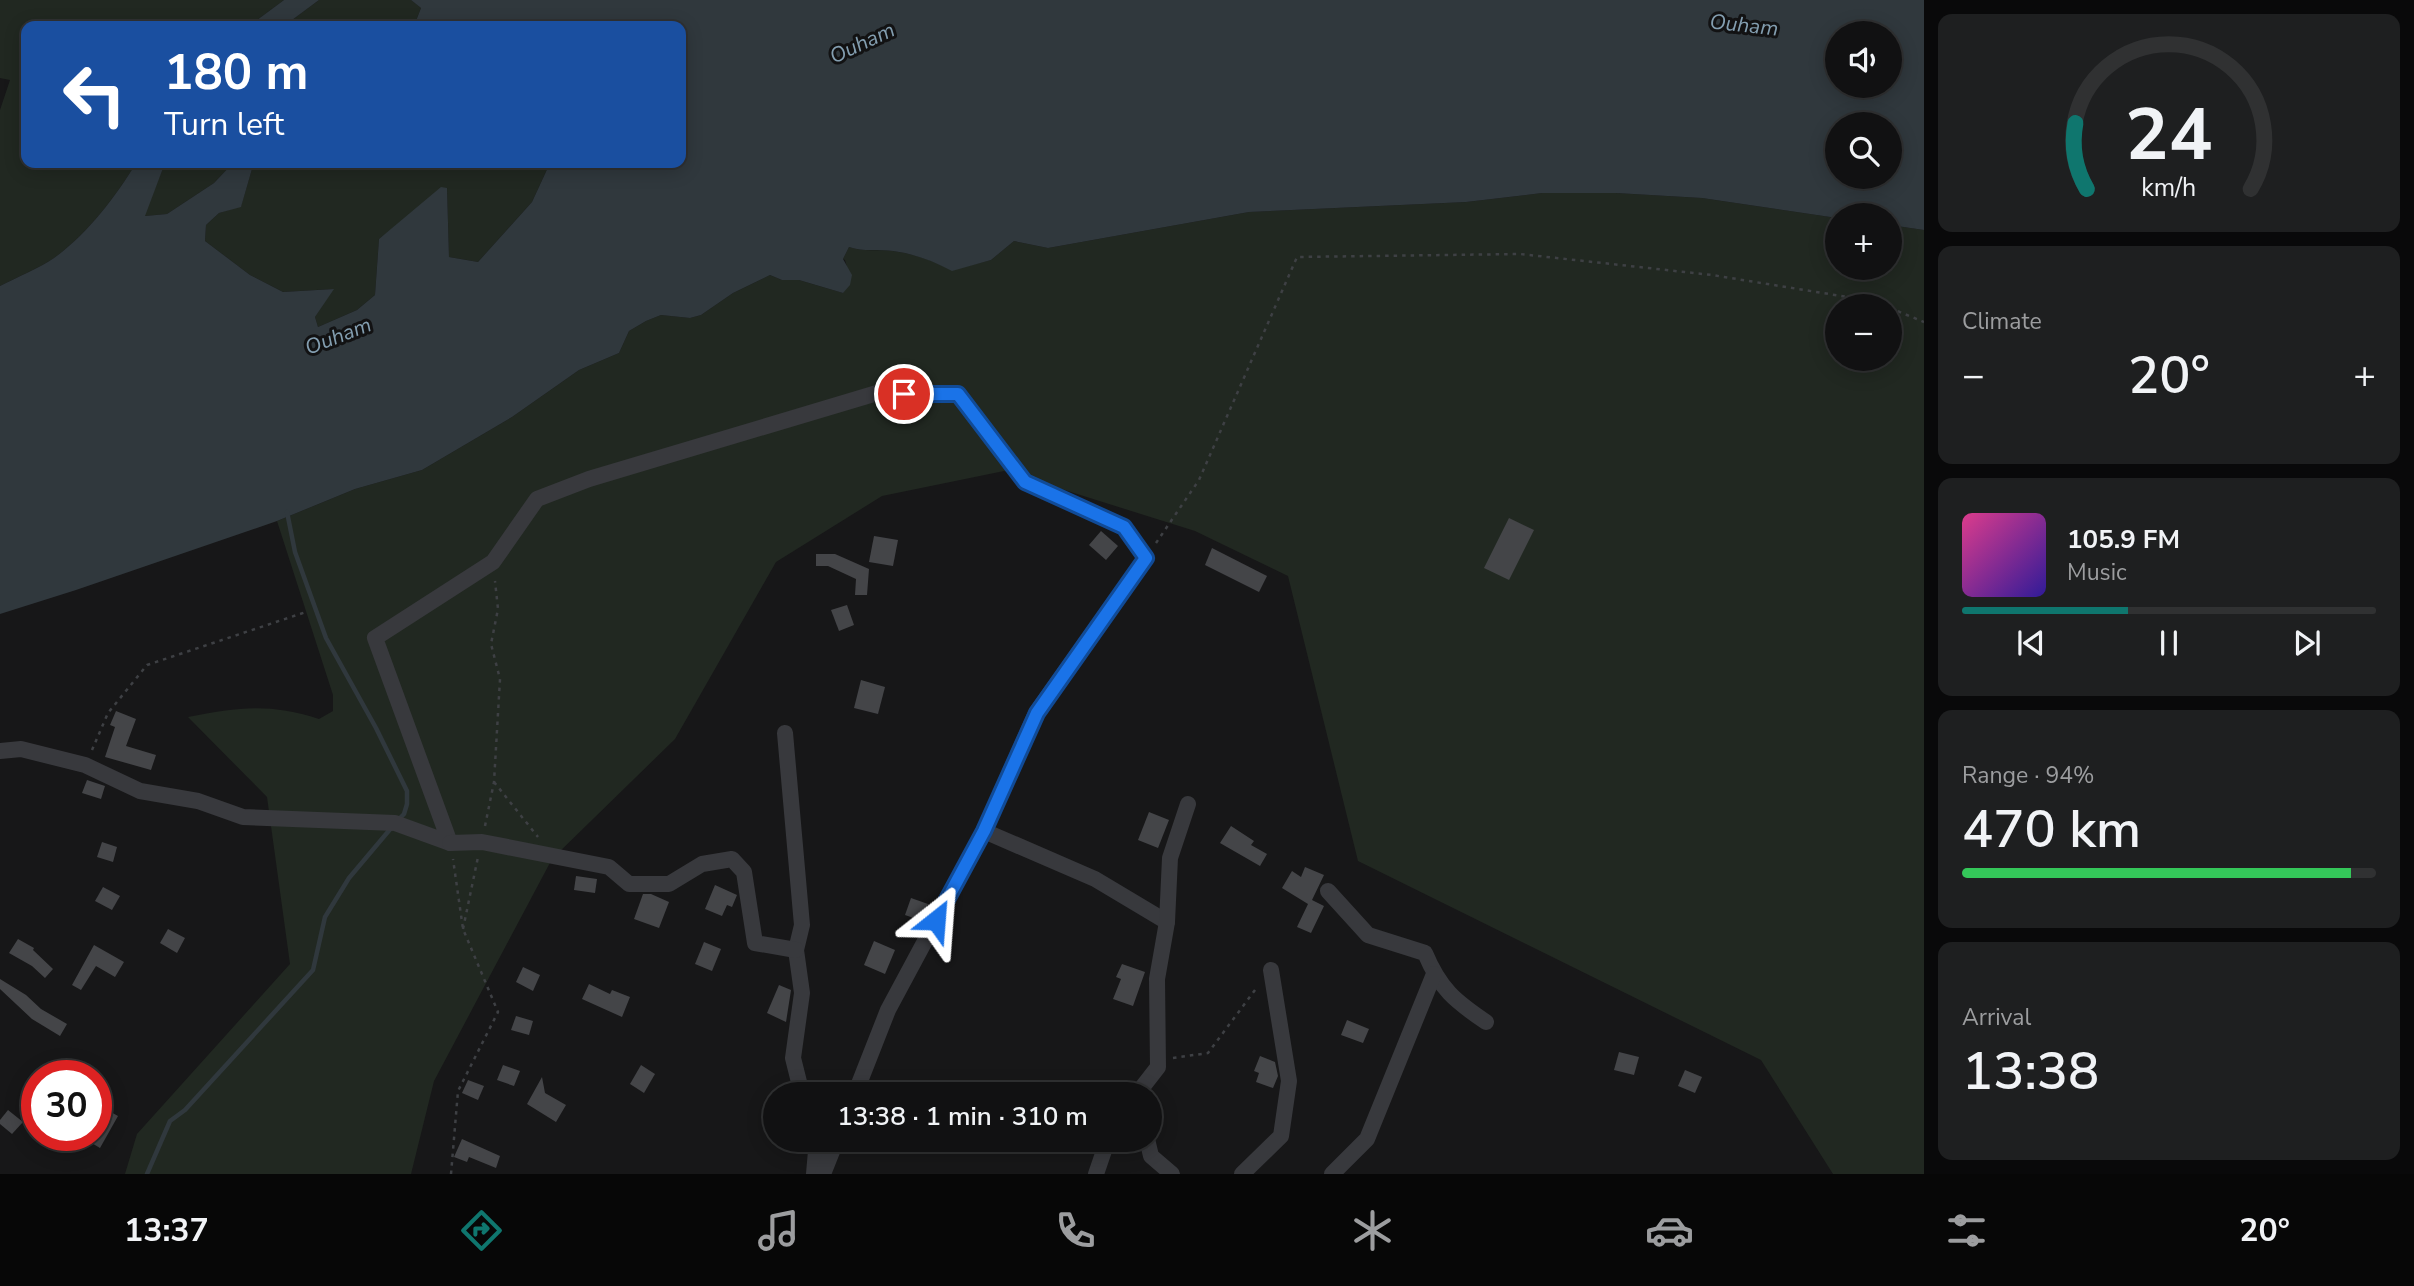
<!DOCTYPE html>
<meta charset="utf-8">
<style>
body{margin:0;font-family:"Nunito Sans",sans-serif;background:#1e1f20;color:#f1f3f6;height:100vh;display:flex;flex-direction:column;font-size:26px;white-space:nowrap}
*{box-sizing:border-box;margin:0}
p{font-size:23px;color:#9c9d9f}
.icon{flex:none;width:38px;height:38px;fill:none;stroke:currentColor;stroke-width:2;stroke-linecap:round;stroke-linejoin:round}
.map{position:relative;flex:1;overflow:hidden}
.drawer{display:flex;flex-direction:column;gap:14px;padding:14px;background:#09090a;width:490px}
.drawer>*{flex:none}
.hud{position:absolute;left:21px;top:21px;width:665px;height:147px;border-radius:14px;box-shadow:0 4px 18px #0003,0 0 0 2px #303132;background:#1a4fa0;color:#fff;overflow:hidden}
.controls{position:absolute;left:1825px;top:21px;display:grid;gap:14px}
.controls a{display:grid;place-items:center;width:77px;height:77px;border-radius:50%;background:#111112;box-shadow:0 4px 18px #0003,0 0 0 2px #303132;font-size:35px}
.speed{position:absolute;left:21px;top:1060px;display:flex;gap:14px;font-size:35px;font-weight:700;text-align:center}
.speed>*{display:grid;place-content:center;width:91px;height:91px;border-radius:50%;background:#111112;box-shadow:0 4px 18px #0003,0 0 0 2px #303132;line-height:1}
.speed .limit{border:10px solid #d22;background:#fff;color:#111}
.pin{position:absolute;display:grid;place-items:center;width:60px;height:60px;color:#fff;margin:-30px;border:4px solid #fff;border-radius:50%;box-shadow:0 2px 7px #0007}
.me{position:absolute;width:77px;margin:-38px;rotate:28deg;stroke-linejoin:round;filter:drop-shadow(0 0 5px #0008)}
.turn{display:flex;align-items:center;gap:24px;height:147px;padding:0 28px;font-size:32px}
.turn .icon{width:91px;height:91px;stroke-width:2.5}
.turn b{display:block;font-size:49px;line-height:60px}
.big{font-size:52px;font-weight:600;line-height:1.1}
.drawer .tile{flex:1;display:flex;flex-direction:column;justify-content:center;gap:10px;min-width:0;padding:0 24px;border-radius:14px;background:#1e1f20}
.drawer .dial{align-items:center;gap:0}
.dial svg{height:182px;overflow:visible;fill:none;stroke:#303132;stroke-width:7;stroke-linecap:round;text-anchor:middle}
.dial text{fill:#f1f3f6;stroke:none}
.song{display:flex;align-items:center;gap:21px}
.cover{width:84px;height:84px;border-radius:10px;background:linear-gradient(135deg,hsl(330 70% 55%),hsl(250 70% 35%))}
.played{height:7px;border-radius:4px;background:linear-gradient(90deg,#0f766e 40%,#303132 40%)}
.keys{display:flex;justify-content:space-around;direction:ltr}
.heat{display:flex;justify-content:space-between;align-items:center;font-size:38px;direction:ltr}
.charge{height:10px;border-radius:5px;background:linear-gradient(90deg,#34c759 94%,#303132 0)}
.trip{position:absolute;left:763px;top:1082px;width:399px;height:70px;border-radius:35px;background:#111112;box-shadow:0 4px 18px #0003,0 0 0 2px #303132;font-weight:600;line-height:70px;text-align:center}
.tabs{display:flex;height:112px;justify-content:space-around;align-items:center;background:#070707;color:#9c9d9f}
.tabs .icon{width:49px;height:49px}
.tabs .current{color:#0f766e}
.tabs b{font-size:32px;color:#f1f3f6}
main{display:flex;flex:1;min-height:0}
.map>svg:first-child{display:block}
.green{fill:#212821;fill-rule:evenodd}
.water{fill:#30383d;fill-rule:evenodd}
.lines{fill:none;stroke-linecap:round;stroke-linejoin:round}
.stream{stroke:#30383d;stroke-width:4.5}
.building{fill:#444548}
.path{stroke:#3e4044;stroke-width:2.5;stroke-dasharray:3.5 5;stroke-linecap:butt}
.street{stroke:#38393d;stroke-width:16}
.route-casing{stroke:#114b97;stroke-width:18}
.route{stroke:#1a73e8;stroke-width:12}
.labels{text-anchor:middle;stroke-width:6;stroke-linejoin:round;paint-order:stroke}
.water-label{font-size:21px;font-style:italic;fill:#839eb0;stroke:#121213}
</style>
<main>
<div class="map">
<svg width="1924" height="1174" viewBox="0 0 1924 1174">
<rect width="100%" height="100%" fill="#171718"/>
<g class="green">
<path d="M0 0H284L249 26H26V163H136C115 198 87 234 54 258 38 269 17 277 0 286V110L10 80 0 78Z"/>
<path d="M319 0H411L421 8 414 26H284Z"/>
<path d="M165 163H233L214 183 167 214 144 216Z"/>
<path d="M262 163H550L532 202 478 262 449 257 447 188 379 239 375 295 357 310 318 327 315 317 333 289 283 292 250 275 205 241 206 225 219 213 241 206 252 169Z"/>
<path d="M1542 193H1616L1702 198 1837 218 1838 268H1890V225L1924 230V1174H1833L1761 1060 1358 861 1288 576 1195 531 1004 471 882 496 776 562 675 739 552 859 434 1081 411 1174H125L137 1134 290 964 267 797 188 717C238 707 270 703 319 719L333 711V695L277 521 355 489 422 470 512 417 579 370 619 353 629 331 646 321 661 315 690 318 701 315 733 293 770 275 782 280H799L843 293 847 267 845 260 843 259 849 247C863 252 878 249 893 251 915 254 933 261 952 270L991 260 1014 241 1048 248 1249 212 1466 202ZM1838 306H1890V359H1838Z"/>
</g>
<g class="water">
<path d="M284 0H319L284 26H249Z"/>
<path d="M411 0H1924V230L1890 225V215H1838L1837 218 1702 198 1616 193H1542L1466 202 1249 212 1048 248 1014 241 991 260 952 271C933 261 915 254 893 251 879 249 863 252 849 247L843 259 852 275 850 285 843 293 799 280H782L770 275 733 293 701 315 690 318 661 315 646 321 629 331 619 353 579 370 512 417 422 470 355 489 277 521 76 590 0 614V286C17 277 38 269 54 258 87 234 115 198 136 163H165L145 216 167 214 214 183 233 163H262L252 169 241 207 219 213 206 225 205 241 250 275 283 292 334 289 315 317 318 327 357 310 375 295 379 239 441 187 447 188 449 257 478 262 532 202 550 163H681V26H414L421 8ZM1838 33H1890V86H1838ZM1838 124H1890V177H1838Z"/>
</g>
<g class="lines">
<g class="stream">
<path d="M287 512 295 552 326 638 376 728 407 791V804L404 814 398 820"/>
<path d="M147 1174 170 1121 185 1110 313 970 325 917 349 878 392 827"/>
</g>
</g>
<g class="building">
<path d="M1509 518 1534 530 1509 580 1484 568Z"/>
<path d="M1101 531 1118 546 1106 560 1089 545Z"/>
<path d="M874 536 898 540 893 566 869 562Z"/>
<path d="M1212 548 1267 576 1259 592 1205 565Z"/>
<path d="M816 554H835L869 569 867 595H855L856 579 828 566H816Z"/>
<path d="M847 605 854 625 839 631 831 610Z"/>
<path d="M861 680 885 687 878 714 854 708Z"/>
<path d="M116 711 136 719 126 746 156 755 151 770 105 757 115 727 110 725Z"/>
<path d="M87 780 105 786 101 799 82 793Z"/>
<path d="M1149 812 1169 820 1158 848 1138 840Z"/>
<path d="M1231 826 1254 841 1251 845 1267 854 1260 866 1220 843Z"/>
<path d="M102 842 117 847 113 862 97 857Z"/>
<path d="M1305 867 1324 875 1312 900 1324 906 1311 933 1297 927 1308 904 1282 888 1292 871 1301 877Z"/>
<path d="M576 876 597 879 595 893 574 890Z"/>
<path d="M715 885 737 895 732 907 727 905 722 916 705 909Z"/>
<path d="M103 887 120 896 112 910 95 901Z"/>
<path d="M643 894H651L669 902 659 928 634 919Z"/>
<path d="M911 898 928 904 922 921 905 915Z"/>
<path d="M168 929 185 938 177 953 160 943Z"/>
<path d="M18 939 34 948 33 950 53 969 45 978 32 966 9 953Z"/>
<path d="M874 941 895 950 885 974 864 965Z"/>
<path d="M704 942 721 949 712 971 695 964Z"/>
<path d="M94 945 124 962 115 977 96 966 81 990 72 985Z"/>
<path d="M1122 964 1145 972 1133 1006 1113 999 1121 979 1116 977Z"/>
<path d="M523 967 540 975 533 991 516 982Z"/>
<path d="M0 979 26 995 41 1009 67 1024 60 1036 32 1019 0 989Z"/>
<path d="M589 984 610 994 612 990 630 997 622 1017 582 999Z"/>
<path d="M779 985 791 990 786 1022 767 1013Z"/>
<path d="M516 1016 533 1021 529 1035 511 1030Z"/>
<path d="M1347 1020 1369 1029 1363 1043 1341 1035Z"/>
<path d="M1619 1052 1639 1057 1634 1075 1614 1070Z"/>
<path d="M1260 1056 1275 1062 1278 1076 1273 1088 1256 1082 1259 1073 1254 1071Z"/>
<path d="M503 1065 520 1071 514 1086 497 1080Z"/>
<path d="M641 1065 655 1074 644 1093 630 1084Z"/>
<path d="M1685 1070 1702 1077 1695 1093 1678 1086Z"/>
<path d="M542 1077 545 1093 566 1105 556 1122 527 1104Z"/>
<path d="M468 1080 484 1086 478 1100 462 1093Z"/>
<path d="M8 1110 23 1122 12 1134 0 1124V1120Z"/>
<path d="M109 1111 118 1116 100 1148 90 1142 96 1136V1132Z"/>
<path d="M462 1139 500 1156 496 1168 469 1157 467 1162 454 1157Z"/>
</g>
<g class="lines">
<g class="path">
<path d="M1890 308 1924 322"/>
<path d="M1156 543 1199 480 1297 257 1520 254 1712 275 1872 301 1885 306"/>
<path d="M92 750 108 713 147 665 306 612"/>
<path d="M494 782 538 837"/>
<path d="M485 826 494 782 500 679 491 644 498 609 495 581"/>
<path d="M463 929 478 857"/>
<path d="M1173 1058 1208 1053 1258 986"/>
<path d="M451 1174 458 1091 498 1012 463 929 453 859"/>
</g>
<g class="street">
<path d="M785 733 802 925 796 950 802 993 793 1058 802 1094"/>
<path d="M0 751 21 749 85 765 140 791 198 801 243 817 395 823 450 843 375 638 493 562 537 499 589 479 877 393 958 394 1025 482 1124 527 1146 558 1036 713 984 831 888 1010 855 1094"/>
<path d="M984 831 1095 879 1167 922"/>
<path d="M450 843 482 842 609 867 629 884H669L702 864 732 859 744 872 755 943 796 950"/>
<path d="M1328 891 1368 935 1425 953C1440 989 1455 1001 1486 1022"/>
<path d="M1137 1094 1158 1067 1157 979 1167 922 1170 858 1188 804"/>
<path d="M813 1139 816 1151 814 1174"/>
<path d="M1147 1139 1151 1156 1172 1174"/>
<path d="M823 1174 837 1139"/>
<path d="M1096 1174 1108 1139"/>
<path d="M1242 1174 1281 1136 1289 1081 1271 970"/>
<path d="M1332 1174 1367 1139 1434 974"/>
</g>
</g>
<g class="lines">
<g class="route-casing">
<path id="route" d="M904 394H958L1025 482 1124 527 1146 558 1037 713 984 831 936 920"/>
</g>
<use href="#route" class="route"/>
</g>
<g class="labels">
<g class="water-label">
<text transform="translate(1744 25) rotate(6)" y="7">Ouham</text>
<text transform="translate(862 43) rotate(-25)" y="7">Ouham</text>
<text transform="translate(338 336) rotate(-21)" y="7">Ouham</text>
</g>
</g>
</svg>
<div class="controls">
<a><svg class="icon" aria-label="sound" viewBox="0 0 24 24"><path d="M4 9h4l5-4v14l-5-4H4zM17 9q2 3 0 6"/></svg></a>
<a><svg class="icon" aria-label="search" viewBox="0 0 24 24"><circle cx="10" cy="10" r="6"/><path d="M15 15l6 6"/></svg></a>
<a>+</a>
<a>−</a>
</div>
<div class="speed"><div class="limit">30</div></div>
<div class="pin" style="left:904px;top:394px;background:#d93025"><svg class="icon" aria-label="arrive" viewBox="0 0 24 24"><path d="M6 21V4h12l-3 4 3 4H6"/></svg></div>
<svg class="me" style="left:936px;top:920px" viewBox="-20 -20 40 40"><path d="M0-17L14 15 0 8-14 15z" fill="#1a73e8" stroke="#fff" stroke-width="4"/></svg>
<div class="trip">13:38 · 1 min · 310 m</div>
<div class="hud">
<div class="turn"><svg class="icon" aria-label="left" viewBox="0 0 24 24"><path d="M17 20v-9H6M10 6l-5 5 5 5"/></svg><div><b>180 m</b>Turn left</div></div>
</div>
</div>
<section class="drawer">
<div class="tile dial"><svg viewBox="0 0 100 80">
<path d="M14 69A42 42 0 1 1 86 69"/>
<path d="M14 69A42 42 0 0 1 9 40" stroke="#0f766e"/>
<text x="50" y="56" font-size="32" font-weight="700">24</text>
<text x="50" y="72" font-size="11">km/h</text>
</svg></div>
<div class="tile"><p>Climate</p>
<div class="heat"><a>−</a><b class="big">20°</b><a>+</a></div>
</div>
<div class="tile">
<div class="song"><i class="cover"></i><div><b>105.9 FM</b><p>Music</p></div></div>
<div class="played"></div>
<div class="keys"><svg class="icon" aria-label="previous" viewBox="0 0 24 24"><path d="M18 5L8 12l10 7zM5 5v14"/></svg><svg class="icon" aria-label="pause" viewBox="0 0 24 24"><path d="M8 5v14M16 5v14"/></svg><svg class="icon" aria-label="next" viewBox="0 0 24 24"><path d="M6 5l10 7-10 7zM19 5v14"/></svg></div>
</div>
<div class="tile"><p>Range · 94%</p><b class="big">470 km</b><div class="charge"></div></div>
<div class="tile"><p>Arrival</p><b class="big">13:38</b></div>
</section>
</main>
<nav class="tabs">
<b>13:37</b>
<svg class="icon current" aria-label="directions" viewBox="0 0 24 24"><path d="M12 3l9 9-9 9-9-9zM9 14v-3h6M13 9l2 2-2 2"/></svg>
<svg class="icon" aria-label="music" viewBox="0 0 24 24"><path d="M9 18V5l10-2v13"/><circle cx="6" cy="18" r="3"/><circle cx="16" cy="16" r="3"/></svg>
<svg class="icon" aria-label="phone" viewBox="0 0 24 24"><path d="M5 4h4l2 5-3 2q2 4 5 5l2-3 5 2v4C11 20 4 13 5 4z"/></svg>
<svg class="icon" aria-label="climate" viewBox="0 0 24 24"><path d="M12 3v18M4 7l16 10M4 17L20 7"/></svg>
<svg class="icon" aria-label="car" viewBox="0 0 24 24"><path d="M5 17H2v-5l4-1 3-4h7l3 4 3 1v5h-3M9 17h6M6 11h13"/><circle cx="7" cy="17" r="2"/><circle cx="17" cy="17" r="2"/></svg>
<svg class="icon" aria-label="filters" viewBox="0 0 24 24"><path d="M4 7h16M4 17h16"/><circle cx="9" cy="7" r="2"/><circle cx="15" cy="17" r="2"/></svg>
<b>20°</b>
</nav>
